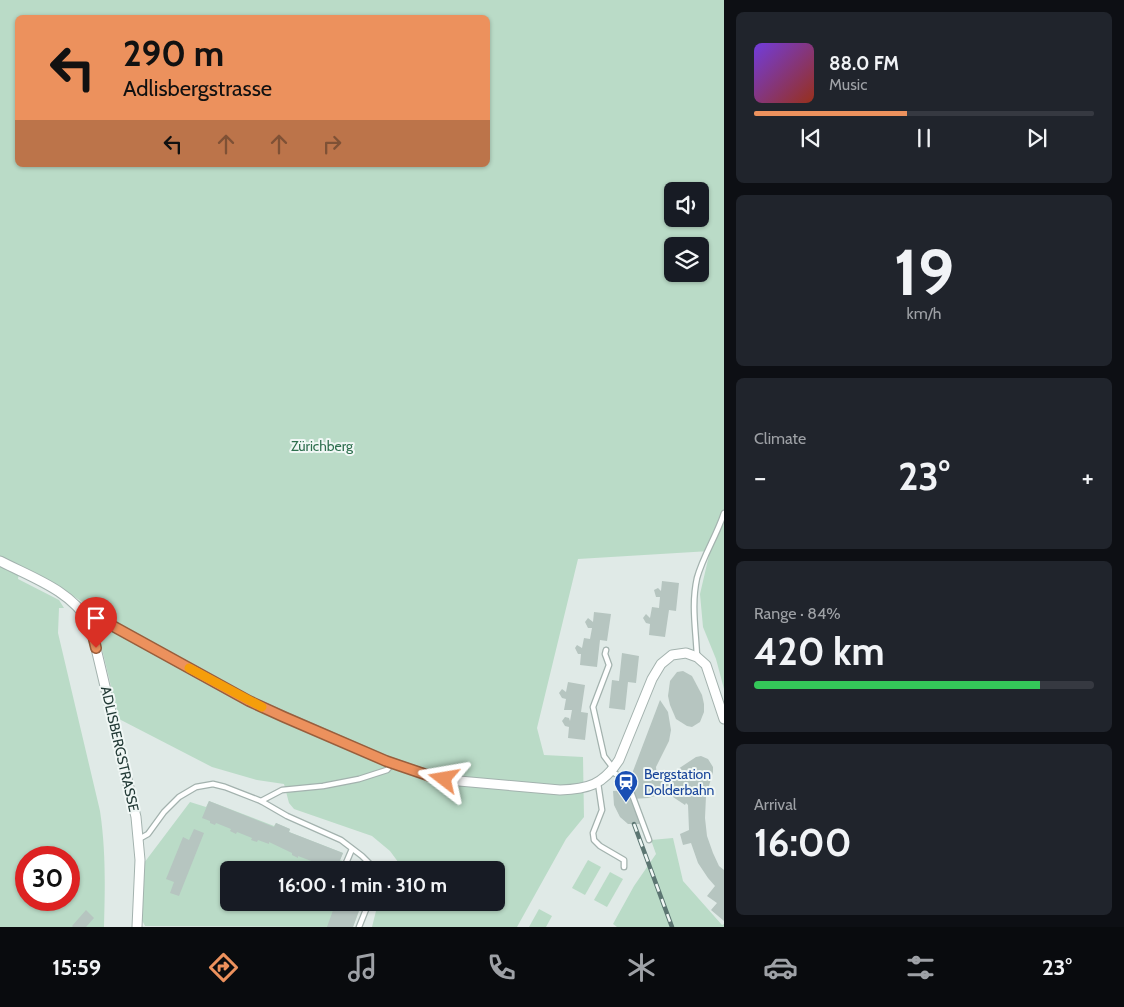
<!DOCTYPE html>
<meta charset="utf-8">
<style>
body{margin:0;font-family:Cabin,sans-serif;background:#20242c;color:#f1f3f6;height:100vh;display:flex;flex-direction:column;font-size:19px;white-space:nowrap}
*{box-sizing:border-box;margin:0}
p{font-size:16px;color:#9ea1a6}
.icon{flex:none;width:28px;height:28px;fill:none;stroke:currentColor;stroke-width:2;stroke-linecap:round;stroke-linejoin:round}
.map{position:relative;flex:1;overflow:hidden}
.drawer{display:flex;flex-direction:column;gap:12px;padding:12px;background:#0d0f14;width:400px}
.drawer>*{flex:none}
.banner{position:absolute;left:15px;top:15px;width:475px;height:152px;border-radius:8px;box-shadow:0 1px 4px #0004;background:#ec915d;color:#111;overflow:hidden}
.tools{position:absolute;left:664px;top:182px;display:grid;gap:10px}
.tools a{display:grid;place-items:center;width:45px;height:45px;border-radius:8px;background:#171b24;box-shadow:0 1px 4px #0004;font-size:25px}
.speed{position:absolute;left:15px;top:846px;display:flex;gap:10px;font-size:25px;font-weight:700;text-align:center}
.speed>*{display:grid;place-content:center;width:65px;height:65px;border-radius:50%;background:#171b24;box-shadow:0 1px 4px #0004;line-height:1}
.speed .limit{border:8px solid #d22;background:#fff;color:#111}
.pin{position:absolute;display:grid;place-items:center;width:42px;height:42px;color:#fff;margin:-51px -21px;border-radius:50% 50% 50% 0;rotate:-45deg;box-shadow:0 0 5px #0007}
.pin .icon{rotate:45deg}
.me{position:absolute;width:55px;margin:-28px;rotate:284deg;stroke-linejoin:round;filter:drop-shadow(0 0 4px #0008)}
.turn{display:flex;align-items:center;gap:18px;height:105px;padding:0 25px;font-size:22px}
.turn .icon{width:65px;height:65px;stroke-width:2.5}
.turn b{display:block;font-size:35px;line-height:42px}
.lanes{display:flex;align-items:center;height:48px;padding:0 25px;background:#0003;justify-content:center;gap:25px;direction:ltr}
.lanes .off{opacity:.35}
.big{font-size:38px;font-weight:800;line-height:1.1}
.drawer .card{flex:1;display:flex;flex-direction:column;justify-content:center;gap:8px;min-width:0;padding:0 18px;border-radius:8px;background:#20242c}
.drawer .dial{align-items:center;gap:0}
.dial b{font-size:65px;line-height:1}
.song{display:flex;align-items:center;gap:15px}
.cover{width:60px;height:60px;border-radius:8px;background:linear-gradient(135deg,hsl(260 70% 55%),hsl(10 70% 35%))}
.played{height:5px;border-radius:2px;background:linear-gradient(90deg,#ec915d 45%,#363941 45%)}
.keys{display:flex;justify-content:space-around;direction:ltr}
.heat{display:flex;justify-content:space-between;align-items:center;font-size:28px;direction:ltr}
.charge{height:8px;border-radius:4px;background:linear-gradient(90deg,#34c759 84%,#363941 0)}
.trip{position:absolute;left:220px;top:861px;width:285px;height:50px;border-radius:8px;background:#171b24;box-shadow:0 1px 4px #0004;font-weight:800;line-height:50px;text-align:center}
.tab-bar{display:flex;height:80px;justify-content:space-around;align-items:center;background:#090b0e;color:#9ea1a6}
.tab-bar .icon{width:35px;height:35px}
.tab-bar .active{color:#ec915d}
.tab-bar b{font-size:22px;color:#f1f3f6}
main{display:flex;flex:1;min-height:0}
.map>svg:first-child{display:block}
.green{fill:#badbc7;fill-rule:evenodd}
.building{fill:#b6c5c0}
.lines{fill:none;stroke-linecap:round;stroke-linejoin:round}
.service-casing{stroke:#a3b2ae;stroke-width:7}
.minor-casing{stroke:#a3b2ae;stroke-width:11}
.service{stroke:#fff;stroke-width:4.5}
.minor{stroke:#fff;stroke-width:9}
.rail-casing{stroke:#5c7672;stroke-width:4.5}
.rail{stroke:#f0f7f5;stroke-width:2.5;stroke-dasharray:8;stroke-linecap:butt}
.route-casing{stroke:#995e3c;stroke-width:12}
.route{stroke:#ec915d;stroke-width:9}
.slow{stroke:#f59e0b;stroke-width:9}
.labels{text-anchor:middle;stroke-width:4;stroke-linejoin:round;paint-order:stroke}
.park-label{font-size:14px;fill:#2e6f4e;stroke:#f0f7f5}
.street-label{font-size:14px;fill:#223a36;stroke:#f0f7f5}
.transit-label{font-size:14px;fill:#164399;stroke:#f0f7f5;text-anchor:start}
</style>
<main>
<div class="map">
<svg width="724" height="927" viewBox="0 0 724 927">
<rect width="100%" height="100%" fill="#e0eae7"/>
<g class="green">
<path d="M0 0H724V689L716 659 703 627 700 594 710 551 578 559 537 728 544 755 583 757 584 817 566 839 517 927H372L378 903 496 902V870H404L390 851 372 836 294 809 289 803 284 784 257 780 212 767 119 719 92 608 65 591 20 567 18 579 59 600 64 608H59L58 633 100 811C106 851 105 887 104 927H0ZM18 18H488V165H18ZM672 191H700V219H672ZM672 246H700V274H672ZM26 858H69V900H26Z"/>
<path d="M209 801 274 826 276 823 290 829 289 832 343 853 340 860 365 870H229V902L362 903 353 927 145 926 142 920 144 863 190 802 206 807Z"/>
<path d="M673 838 683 881 722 925 724 924V927H617L613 924 634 886 656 854 651 840Z"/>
<path d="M588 860 601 867 585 895 572 888Z"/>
<path d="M610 872 623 879 607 907 594 900Z"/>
<path d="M539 909 552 916 546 927H529Z"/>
</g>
<g class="building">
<path d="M662 581 679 583 676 611 669 610 665 637 649 635 650 624 646 623 643 618 646 614 650 618 652 607 659 608 660 597H656L654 590 658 588 661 591Z"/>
<path d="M594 612 611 614 607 641 600 640 597 667 580 665 581 654H578L575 648 577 645 582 648 584 638 590 639 592 628H588L585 622 588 618 593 622Z"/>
<path d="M622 653 639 656 636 683 628 682 625 710 609 708 612 680 619 681Z"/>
<path d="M683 671 692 676 702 695 704 704V712L700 722 692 727 687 726 676 719 670 705 668 696 670 681 677 672Z"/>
<path d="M568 682 585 685 581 712 588 713 585 740 568 738 569 727 565 726 562 721 565 717 569 718 570 721 572 710H564L566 699 562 698 559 693 562 689 566 692Z"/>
<path d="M660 700 668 712 671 730 669 741 656 767 657 778 678 769 696 757 701 756 708 759 713 767V772L706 796 705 818 707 836 713 853 719 866 724 870V921L711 910 717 903 707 896 715 886 708 878 698 863 691 843 683 845 680 834 689 830 688 805 686 803 685 805 670 795 671 793 670 792 648 798 632 799 641 824H628L620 817 614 805 613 791 628 790 634 792 630 779Z"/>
<path d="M209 801 274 827 276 823 290 829 289 832 343 853 336 870 320 864 319 866 313 864 314 862 298 856V858L292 855V853L269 842V844L258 840 257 842 251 840 252 838 237 832 236 834 230 831 231 829 216 823 215 825 210 823V821L202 818Z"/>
<path d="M194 829 204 833 179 896 170 893 174 882 166 879 183 837 189 840Z"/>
<path d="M336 902H362L353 927H327Z"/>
<path d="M86 910 94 918 86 927H73L72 926Z"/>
</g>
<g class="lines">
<g class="service-casing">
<g id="service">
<path d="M606 650 605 654 609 665 593 707 604 756 613 768"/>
<path d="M697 657C696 630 691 605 697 578 703 556 717 535 724 513"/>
<path d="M611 771 627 781 649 840"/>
<path d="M598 783 602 810 593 833 594 840 600 846 624 860V867"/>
<path d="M261 801 282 790 323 786 359 779 387 770 393 763"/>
<path d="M139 839 148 834 164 812 179 797 196 787 213 784 225 787 261 801 287 816 341 840 362 856 376 870"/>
<path d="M346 863 352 849"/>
<path d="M359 927 369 902"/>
</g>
</g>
<g class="minor-casing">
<g id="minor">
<path d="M0 561C33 578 70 590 90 623L136 817 140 860 137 927"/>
<path d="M90 623H104L111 625 249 701 386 761 431 776 459 781 560 790C588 789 603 785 619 760L652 679 661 664 672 655 686 653 697 657 706 665 724 719"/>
</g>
</g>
<use href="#service" class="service"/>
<use href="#minor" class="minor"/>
<g class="rail-casing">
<path id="rail" d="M634 824 672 927"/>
</g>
<use href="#rail" class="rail"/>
</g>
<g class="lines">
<g class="route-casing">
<path id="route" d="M96 648 90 623 104 622 111 625 249 701 284 717 386 761 430 776 444 779"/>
</g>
<use href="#route" class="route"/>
<path class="slow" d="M189 668 262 707"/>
</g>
<defs>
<g id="station-pin" transform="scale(1.25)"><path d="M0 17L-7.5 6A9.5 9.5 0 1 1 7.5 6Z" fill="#1a4fb4" stroke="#f0f7f5"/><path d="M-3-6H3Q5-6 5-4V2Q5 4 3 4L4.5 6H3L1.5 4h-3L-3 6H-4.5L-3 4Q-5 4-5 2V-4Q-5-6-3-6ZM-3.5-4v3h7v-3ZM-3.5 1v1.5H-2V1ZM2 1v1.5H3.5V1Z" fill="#fff"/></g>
</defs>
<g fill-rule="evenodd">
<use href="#station-pin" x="626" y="782"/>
</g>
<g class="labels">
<g class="park-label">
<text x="322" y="451">Zürichberg</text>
</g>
<g class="street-label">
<text transform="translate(120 749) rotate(77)" y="5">ADLISBERGSTRASSE</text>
</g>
<g class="transit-label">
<text x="644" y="779">Bergstation<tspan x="644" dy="16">Dolderbahn</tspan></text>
</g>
</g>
</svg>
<div class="tools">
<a><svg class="icon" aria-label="sound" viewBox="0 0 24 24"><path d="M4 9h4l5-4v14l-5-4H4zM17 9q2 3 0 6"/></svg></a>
<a><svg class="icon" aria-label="layers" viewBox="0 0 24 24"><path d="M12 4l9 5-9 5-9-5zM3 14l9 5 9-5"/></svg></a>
</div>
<div class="speed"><div class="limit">30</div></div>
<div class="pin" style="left:96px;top:648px;background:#d93025"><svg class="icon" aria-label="arrive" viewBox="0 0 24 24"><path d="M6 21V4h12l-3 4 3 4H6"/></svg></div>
<svg class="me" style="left:444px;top:779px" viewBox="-20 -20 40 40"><path d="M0-17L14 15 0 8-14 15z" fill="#ec915d" stroke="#fff" stroke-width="4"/></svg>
<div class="trip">16:00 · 1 min · 310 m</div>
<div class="banner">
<div class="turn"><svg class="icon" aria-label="left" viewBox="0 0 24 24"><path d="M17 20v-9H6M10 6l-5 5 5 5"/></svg><div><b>290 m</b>Adlisbergstrasse</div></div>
<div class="lanes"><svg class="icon" aria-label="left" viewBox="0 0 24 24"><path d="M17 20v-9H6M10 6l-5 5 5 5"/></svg><svg class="icon off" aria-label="ahead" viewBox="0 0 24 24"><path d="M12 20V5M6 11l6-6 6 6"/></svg><svg class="icon off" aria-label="ahead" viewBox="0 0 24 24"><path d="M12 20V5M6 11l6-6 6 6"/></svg><svg class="icon off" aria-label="right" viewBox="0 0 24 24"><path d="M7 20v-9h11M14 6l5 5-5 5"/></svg></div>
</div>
</div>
<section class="drawer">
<div class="card">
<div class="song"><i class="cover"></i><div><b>88.0 FM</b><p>Music</p></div></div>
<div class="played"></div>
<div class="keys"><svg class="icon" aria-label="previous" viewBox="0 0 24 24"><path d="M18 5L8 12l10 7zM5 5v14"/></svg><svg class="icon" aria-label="pause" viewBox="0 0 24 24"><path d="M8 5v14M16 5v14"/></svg><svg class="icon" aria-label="next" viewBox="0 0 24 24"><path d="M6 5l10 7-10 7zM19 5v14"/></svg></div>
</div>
<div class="card dial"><b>19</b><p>km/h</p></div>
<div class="card"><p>Climate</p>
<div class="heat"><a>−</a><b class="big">23°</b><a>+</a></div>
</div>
<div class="card"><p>Range · 84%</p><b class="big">420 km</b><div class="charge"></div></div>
<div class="card"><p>Arrival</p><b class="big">16:00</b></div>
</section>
</main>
<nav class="tab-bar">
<b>15:59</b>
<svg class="icon active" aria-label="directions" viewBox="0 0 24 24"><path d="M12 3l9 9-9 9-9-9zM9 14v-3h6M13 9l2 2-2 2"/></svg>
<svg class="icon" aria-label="music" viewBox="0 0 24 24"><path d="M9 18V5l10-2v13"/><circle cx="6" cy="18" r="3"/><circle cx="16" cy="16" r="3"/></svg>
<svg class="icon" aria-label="phone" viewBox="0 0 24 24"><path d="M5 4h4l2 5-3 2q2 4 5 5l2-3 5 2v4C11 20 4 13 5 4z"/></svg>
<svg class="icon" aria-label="climate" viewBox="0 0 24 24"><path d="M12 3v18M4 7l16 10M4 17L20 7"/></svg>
<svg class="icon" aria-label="car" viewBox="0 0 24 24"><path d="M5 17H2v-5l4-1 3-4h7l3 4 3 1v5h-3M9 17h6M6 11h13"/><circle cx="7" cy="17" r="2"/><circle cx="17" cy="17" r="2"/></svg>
<svg class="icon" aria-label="filters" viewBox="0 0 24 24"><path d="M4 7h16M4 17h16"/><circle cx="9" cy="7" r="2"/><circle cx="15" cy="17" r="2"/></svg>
<b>23°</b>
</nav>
